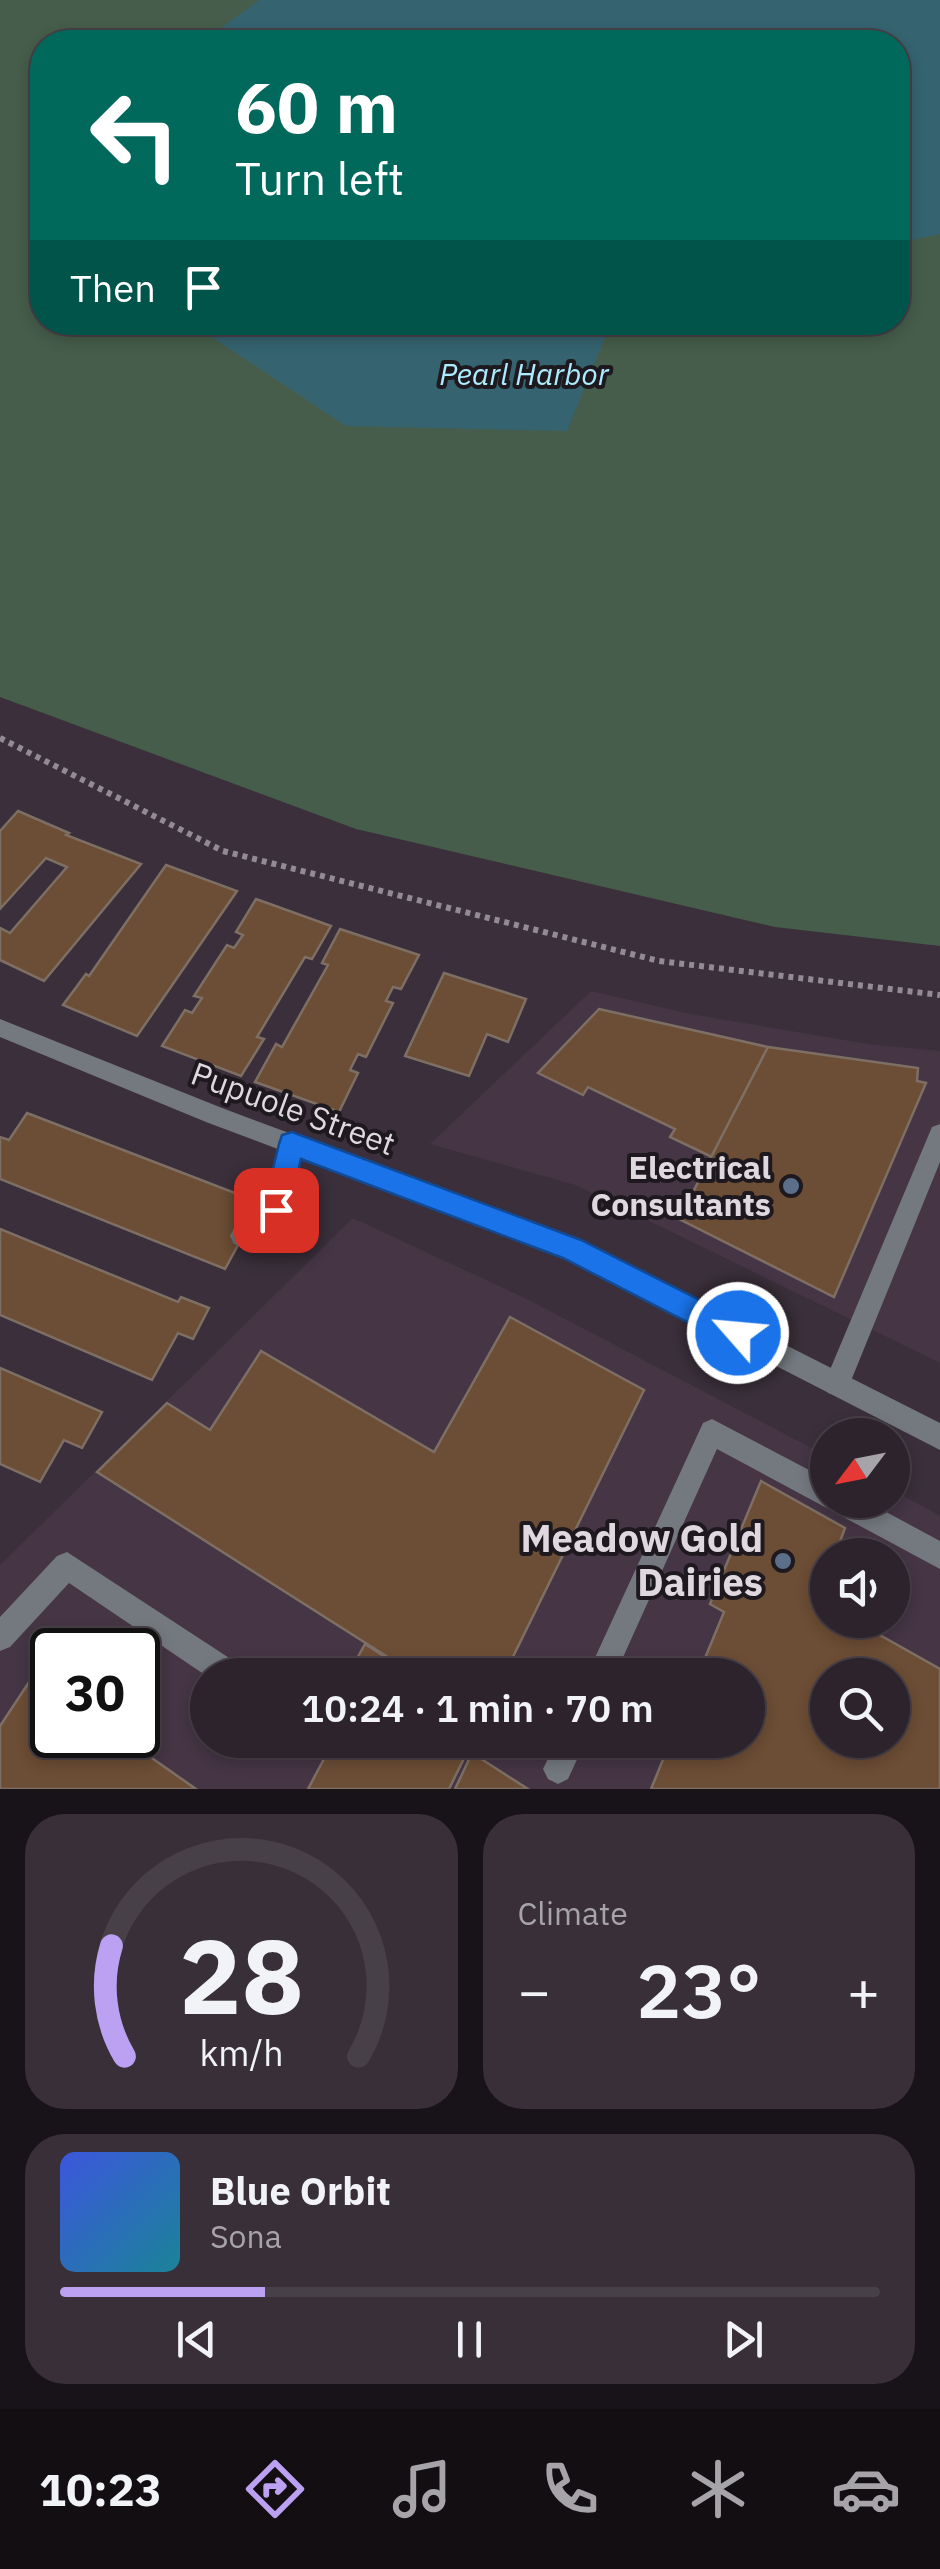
<!DOCTYPE html>
<meta charset="utf-8">
<style>
body{margin:0;font-family:"IBM Plex Sans",sans-serif;background:#382f38;color:#f1f3f6;height:100vh;display:flex;flex-direction:column;font-size:38px;white-space:nowrap}
*{box-sizing:border-box;margin:0}
p{font-size:32px;color:#a6a4a9}
.icon{flex:none;width:55px;height:55px;fill:none;stroke:currentColor;stroke-width:2;stroke-linecap:round;stroke-linejoin:round}
.map{position:relative;height:1789px;overflow:hidden}
.drawer{display:flex;flex-direction:column;gap:25px;padding:25px;background:#181318;flex:1}
.drawer>*{flex:none}
.hud{position:absolute;left:30px;top:30px;width:880px;height:305px;border-radius:40px;box-shadow:0 5px 15px #0003,0 0 0 2px #484048;background:#00695c;color:#fff;overflow:hidden}
.needle{width:65px;rotate:238deg}
.controls{position:absolute;left:810px;top:1418px;display:grid;gap:20px}
.controls a{display:grid;place-items:center;width:100px;height:100px;border-radius:50%;background:#2c232c;box-shadow:0 5px 15px #0003,0 0 0 2px #484048;font-size:50px}
.speed{position:absolute;left:30px;top:1628px;display:flex;gap:20px;font-size:50px;font-weight:700;text-align:center}
.speed>*{display:grid;place-content:center;width:130px;height:130px;border-radius:50%;background:#2c232c;box-shadow:0 5px 15px #0003,0 0 0 2px #484048;line-height:1}
.speed .limit{border:5px solid #111;border-radius:15px;background:#fff;color:#111}
.pin{position:absolute;display:grid;place-items:center;width:85px;height:85px;color:#fff;margin:-42px;border-radius:20px;box-shadow:0 5px 15px #0006}
.me{position:absolute;width:110px;margin:-55px;rotate:297deg;stroke-linejoin:round;filter:drop-shadow(0 0 8px #0008)}
.turn{display:flex;align-items:center;gap:35px;height:210px;padding:0 40px;font-size:45px}
.turn .icon{width:130px;height:130px;stroke-width:2.5}
.turn b{display:block;font-size:70px;line-height:85px}
.then{display:flex;align-items:center;height:95px;padding:0 40px;background:#0003;gap:20px;font-size:38px}
.big{font-size:75px;font-weight:600;line-height:1.1}
.drawer .tile{flex:1;display:flex;flex-direction:column;justify-content:center;gap:15px;min-width:0;padding:0 35px;border-radius:40px;background:#382f38}
.drawer .dial{align-items:center;gap:0}
.dial svg{height:260px;overflow:visible;fill:none;stroke:#484048;stroke-width:7;stroke-linecap:round;text-anchor:middle}
.dial text{fill:#f1f3f6;stroke:none}
.song{display:flex;align-items:center;gap:30px}
.cover{width:120px;height:120px;border-radius:15px;background:linear-gradient(135deg,hsl(230 70% 55%),hsl(190 70% 35%))}
.played{height:10px;border-radius:5px;background:linear-gradient(90deg,#bca0f2 25%,#484048 25%)}
.keys{display:flex;justify-content:space-around;direction:ltr}
.heat{display:flex;justify-content:space-between;align-items:center;font-size:55px;direction:ltr}
.drawer .tiles{flex:1;display:grid;gap:25px;grid-template-columns:1fr 1fr}
.tile:last-child{grid-column:span 2}
.trip{position:absolute;left:190px;top:1658px;width:575px;height:100px;border-radius:50px;background:#2c232c;box-shadow:0 5px 15px #0003,0 0 0 2px #484048;font-weight:600;line-height:100px;text-align:center}
.tab-bar{display:flex;height:160px;justify-content:space-around;align-items:center;background:#120e12;color:#a6a4a9}
.tab-bar .icon{width:70px;height:70px}
.tab-bar .on{color:#bca0f2}
.tab-bar b{font-size:45px;color:#f1f3f6}
.map>svg:first-child{display:block}
.built{fill:#453545;fill-rule:evenodd}
.green{fill:#465d4b;fill-rule:evenodd}
.water{fill:#356370}
.building{fill:#6c4d35;stroke:#7e6f65;stroke-width:2.5;fill-rule:evenodd}
.lines{fill:none;stroke-linecap:round;stroke-linejoin:round}
.path{stroke:#938a93;stroke-width:6;stroke-dasharray:5 5;stroke-linecap:butt}
.lane{fill:#74797f;fill-rule:evenodd}
.street{fill:#74797f;fill-rule:evenodd}
.route{fill:#1a73e8;stroke:#114b97;stroke-width:2.5}
.service-dot{fill:#5c6f8a;stroke:#1e191e;stroke-width:4}
.labels{text-anchor:middle;stroke-width:8;stroke-linejoin:round;paint-order:stroke}
.far-water-label{font-size:30px;font-style:italic;fill:#adebfe;stroke:#1e191e}
.street-label{font-size:32px;fill:#dfd8df;stroke:#1e191e}
.poi-label{font-size:32px;font-weight:bold;fill:#dfd8df;stroke:#1e191e;text-anchor:end}
.near-poi-label{font-size:38px;font-weight:bold;fill:#dfd8df;stroke:#1e191e;text-anchor:end}
</style>
<div class="map">
<svg width="940" height="1789" viewBox="0 0 940 1789">
<rect width="100%" height="100%" fill="#3a2f3a"/>
<g class="built">
<path d="M591 991 691 1014 868 1044 940 1051V1363L575 1185 430 1144Z"/>
<path d="M353 1218 527 1299 827 1456 828 1500H892L893 1490 940 1516V1789H0V1565ZM828 1555H892V1620H828ZM52 1650H138V1735H52ZM208 1675H748V1740H208ZM828 1675H892V1740H828Z"/>
</g>
<path class="green" d="M0 0H940V946L775 927 356 829 0 697ZM42 42H898V322H42Z"/>
<g class="water">
<path d="M259 0H940V234L898 243V42H202Z"/>
<path d="M191 323H611L567 431 346 426Z"/>
</g>
<g class="building">
<path d="M18 811 69 833 66 835 141 864 44 981 0 960V928L10 933 67 867 46 858 0 909V831Z"/>
<path d="M166 865 237 891 137 1036 63 1005 86 974 89 976Z"/>
<path d="M256 899 331 926 312 959 305 957 257 1037 264 1039 241 1076 162 1046 185 1010 192 1013 202 998 194 996 227 945 234 948 243 935 236 932Z"/>
<path d="M340 929 419 955 401 989 393 987 386 1001 393 1003 366 1057 358 1054 350 1070 358 1073 339 1112 255 1082 276 1044 282 1047 328 965 322 963Z"/>
<path d="M444 973 526 999 508 1042 487 1034 469 1076 405 1056Z"/>
<path d="M599 1009 768 1047 712 1157 670 1137 675 1129 588 1087 583 1095 538 1073Z"/>
<path d="M768 1047 918 1068 917 1081 926 1083 834 1297 679 1219Z"/>
<path d="M27 1113 261 1203 225 1269 0 1179V1137L9 1140Z"/>
<path d="M0 1229 178 1302 181 1297 209 1308 193 1339 178 1333 152 1380 0 1315Z"/>
<path d="M510 1317 644 1390 504 1675H416L97 1472 167 1403 210 1430 261 1351 434 1452Z"/>
<path d="M0 1368 102 1412 82 1448 64 1440 40 1482 0 1464Z"/>
<path d="M761 1481 845 1528 835 1555H828V1575L818 1600 828 1606V1620H853L940 1669V1789H651L671 1740H748V1675H698L724 1612 710 1604ZM828 1675H892V1740H828Z"/>
<path d="M365 1644 413 1675H348Z"/>
<path d="M41 1664 52 1672V1735H119L196 1789H0V1726Z"/>
<path d="M334 1740H473L449 1789H308Z"/>
<path d="M472 1753 528 1789H455Z"/>
</g>
<g class="lines">
<path class="path" d="M0 738 223 851 659 961 940 995"/>
<g class="lane">
<path d="M940 1124V1162L846 1393 837 1396 828 1393 824 1384 929 1134 932 1127Z"/>
<path d="M292 1134 300 1137 303 1144C297 1172 288 1242 259 1253L234 1244 230 1236 234 1228 242 1225 254 1229 266 1207 281 1144 284 1137Z"/>
<path d="M712 1419 828 1480V1500H864L940 1541V1569L717 1449 615 1675H587L703 1423Z"/>
<path d="M67 1552 240 1665 244 1675 208 1677 69 1583 10 1647 0 1651V1617L57 1556Z"/>
<path d="M557 1740H586L568 1779 558 1784 548 1779 543 1769Z"/>
</g>
<path class="street" d="M0 1019 222 1108 580 1241 940 1423V1450L564 1257 206 1122 0 1037Z"/>
</g>
<path class="route" d="M292 1132 581 1240 747 1324 751 1333 747 1343 738 1347 728 1343 563 1258 301 1159 286 1218 276 1222 267 1218 263 1210 279 1144 282 1135Z"/>
<g class="service-dot">
<circle cx="791" cy="1186" r="10"/>
<circle cx="783" cy="1561" r="10"/>
</g>
<g class="labels">
<g class="far-water-label">
<text x="524" y="385">Pearl Harbor</text>
</g>
<g class="street-label">
<text transform="translate(293 1109) rotate(20)" y="11">Pupuole Street</text>
</g>
<g class="poi-label">
<text x="771" y="1179">Electrical<tspan x="771" dy="37">Consultants</tspan></text>
</g>
<g class="near-poi-label">
<text x="763" y="1552">Meadow Gold<tspan x="763" dy="44">Dairies</tspan></text>
</g>
</g>
</svg>
<div class="controls">
<a><svg class="needle" viewBox="-14 -14 28 28"><path d="M0-13l5 13h-10z" fill="#e53935"/><path d="M0 13l5-13h-10z" fill="#a6a4a9"/></svg></a>
<a><svg class="icon" aria-label="sound" viewBox="0 0 24 24"><path d="M4 9h4l5-4v14l-5-4H4zM17 9q2 3 0 6"/></svg></a>
<a><svg class="icon" aria-label="search" viewBox="0 0 24 24"><circle cx="10" cy="10" r="6"/><path d="M15 15l6 6"/></svg></a>
</div>
<div class="speed"><div class="limit">30</div></div>
<div class="pin" style="left:276px;top:1210px;background:#d93025"><svg class="icon" aria-label="arrive" viewBox="0 0 24 24"><path d="M6 21V4h12l-3 4 3 4H6"/></svg></div>
<svg class="me" style="left:738px;top:1333px" viewBox="-20 -20 40 40"><circle r="17" fill="#1a73e8" stroke="#fff" stroke-width="3"/><path d="M0-11L8 9 0 5-8 9z" fill="#fff"/></svg>
<div class="trip">10:24 · 1 min · 70 m</div>
<div class="hud">
<div class="turn"><svg class="icon" aria-label="left" viewBox="0 0 24 24"><path d="M17 20v-9H6M10 6l-5 5 5 5"/></svg><div><b>60 m</b>Turn left</div></div>
<div class="then">Then<svg class="icon" aria-label="arrive" viewBox="0 0 24 24"><path d="M6 21V4h12l-3 4 3 4H6"/></svg></div>
</div>
</div>
<section class="drawer">
<div class="tiles">
<div class="tile dial"><svg viewBox="0 0 100 80">
<path d="M14 69A42 42 0 1 1 86 69"/>
<path d="M14 69A42 42 0 0 1 10 35" stroke="#bca0f2"/>
<text x="50" y="56" font-size="32" font-weight="700">28</text>
<text x="50" y="72" font-size="11">km/h</text>
</svg></div>
<div class="tile"><p>Climate</p>
<div class="heat"><a>−</a><b class="big">23°</b><a>+</a></div>
</div>
<div class="tile">
<div class="song"><i class="cover"></i><div><b>Blue Orbit</b><p>Sona</p></div></div>
<div class="played"></div>
<div class="keys"><svg class="icon" aria-label="previous" viewBox="0 0 24 24"><path d="M18 5L8 12l10 7zM5 5v14"/></svg><svg class="icon" aria-label="pause" viewBox="0 0 24 24"><path d="M8 5v14M16 5v14"/></svg><svg class="icon" aria-label="next" viewBox="0 0 24 24"><path d="M6 5l10 7-10 7zM19 5v14"/></svg></div>
</div>
</div>
</section>
<nav class="tab-bar">
<b>10:23</b>
<svg class="icon on" aria-label="directions" viewBox="0 0 24 24"><path d="M12 3l9 9-9 9-9-9zM9 14v-3h6M13 9l2 2-2 2"/></svg>
<svg class="icon" aria-label="music" viewBox="0 0 24 24"><path d="M9 18V5l10-2v13"/><circle cx="6" cy="18" r="3"/><circle cx="16" cy="16" r="3"/></svg>
<svg class="icon" aria-label="phone" viewBox="0 0 24 24"><path d="M5 4h4l2 5-3 2q2 4 5 5l2-3 5 2v4C11 20 4 13 5 4z"/></svg>
<svg class="icon" aria-label="climate" viewBox="0 0 24 24"><path d="M12 3v18M4 7l16 10M4 17L20 7"/></svg>
<svg class="icon" aria-label="car" viewBox="0 0 24 24"><path d="M5 17H2v-5l4-1 3-4h7l3 4 3 1v5h-3M9 17h6M6 11h13"/><circle cx="7" cy="17" r="2"/><circle cx="17" cy="17" r="2"/></svg>
</nav>
